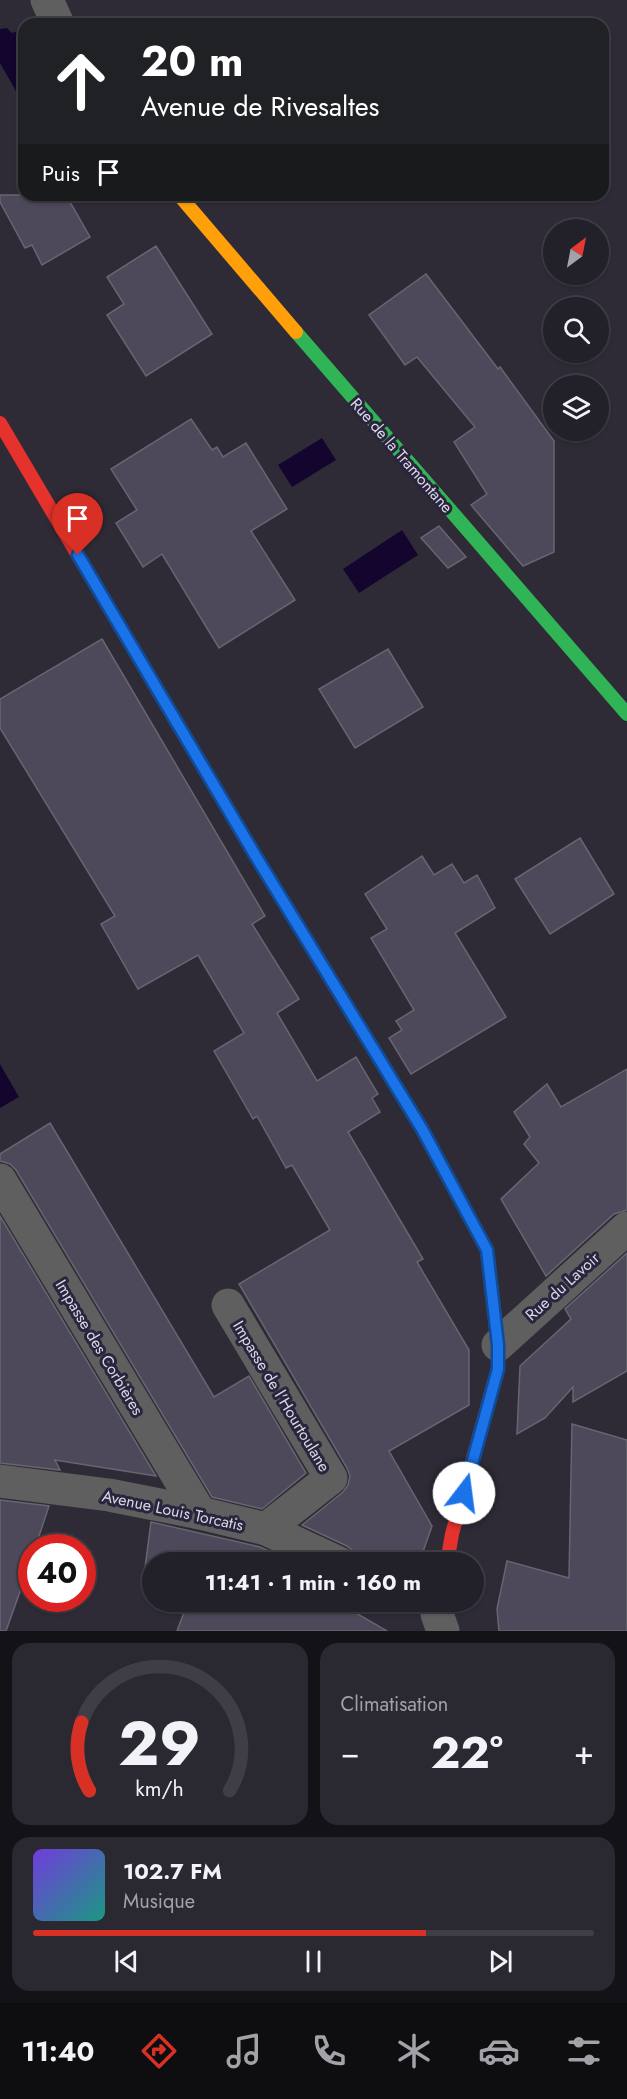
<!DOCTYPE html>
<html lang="fr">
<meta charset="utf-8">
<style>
body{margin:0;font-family:Jost,sans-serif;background:#2a2831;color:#f1f3f6;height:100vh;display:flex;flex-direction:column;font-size:22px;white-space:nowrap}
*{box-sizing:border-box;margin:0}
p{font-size:20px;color:#a2a3a8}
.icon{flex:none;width:33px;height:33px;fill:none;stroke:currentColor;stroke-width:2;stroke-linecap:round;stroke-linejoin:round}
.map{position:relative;height:1631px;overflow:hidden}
.drawer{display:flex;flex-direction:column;gap:12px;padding:12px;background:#131217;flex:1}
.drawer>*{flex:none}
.guide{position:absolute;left:18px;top:18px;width:591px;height:183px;border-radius:18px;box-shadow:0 2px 4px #0004,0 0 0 2px #3f3e46;background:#202124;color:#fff;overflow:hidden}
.needle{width:39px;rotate:32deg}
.buttons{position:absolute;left:543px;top:219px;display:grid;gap:12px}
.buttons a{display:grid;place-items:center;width:66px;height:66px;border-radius:50%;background:#222029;box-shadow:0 2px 4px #0004,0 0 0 2px #3f3e46;font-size:30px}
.speed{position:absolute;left:18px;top:1534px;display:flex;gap:12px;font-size:30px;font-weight:700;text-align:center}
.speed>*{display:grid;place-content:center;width:78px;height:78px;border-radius:50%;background:#222029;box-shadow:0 2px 4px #0004,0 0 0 2px #3f3e46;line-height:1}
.speed .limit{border:9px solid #d22;background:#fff;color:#111}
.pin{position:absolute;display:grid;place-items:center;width:51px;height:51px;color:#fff;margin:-62px -26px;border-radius:50% 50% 50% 0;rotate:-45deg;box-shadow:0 0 6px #0007}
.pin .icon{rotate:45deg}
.me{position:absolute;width:66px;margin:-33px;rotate:15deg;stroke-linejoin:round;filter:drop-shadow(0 0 4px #0008)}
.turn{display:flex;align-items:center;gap:21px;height:126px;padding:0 24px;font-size:27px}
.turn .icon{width:78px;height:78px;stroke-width:2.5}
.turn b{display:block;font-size:42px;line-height:51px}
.then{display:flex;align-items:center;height:57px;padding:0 24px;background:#0003;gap:12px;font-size:22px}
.big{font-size:45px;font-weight:700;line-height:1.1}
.drawer .card{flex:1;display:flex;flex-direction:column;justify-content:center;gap:9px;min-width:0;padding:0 21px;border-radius:18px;background:#2a2831}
.drawer .dial{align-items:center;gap:0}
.dial svg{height:156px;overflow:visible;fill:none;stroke:#3f3e46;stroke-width:7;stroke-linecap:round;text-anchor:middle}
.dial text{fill:#f1f3f6;stroke:none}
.song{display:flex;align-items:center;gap:18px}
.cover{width:72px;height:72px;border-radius:9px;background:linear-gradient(135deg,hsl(260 70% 55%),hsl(170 70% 35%))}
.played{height:6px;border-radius:3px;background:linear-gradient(90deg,#d93025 70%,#3f3e46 70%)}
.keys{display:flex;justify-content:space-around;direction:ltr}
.heat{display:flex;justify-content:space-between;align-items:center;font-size:33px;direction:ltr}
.drawer .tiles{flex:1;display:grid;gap:12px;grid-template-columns:1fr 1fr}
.card:last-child{grid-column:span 2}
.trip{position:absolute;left:142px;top:1552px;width:342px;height:60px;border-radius:30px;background:#222029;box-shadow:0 2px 4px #0004,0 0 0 2px #3f3e46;font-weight:700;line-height:60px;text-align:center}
.menu{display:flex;height:96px;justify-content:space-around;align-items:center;background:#0e0d10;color:#a2a3a8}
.menu .icon{width:42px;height:42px}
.menu .selected{color:#d93025}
.menu b{font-size:27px;color:#f1f3f6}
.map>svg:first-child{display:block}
.water{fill:#14052e}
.building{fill:#4d485a;stroke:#686571;stroke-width:1.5}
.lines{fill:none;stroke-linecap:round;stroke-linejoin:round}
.street{stroke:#5e5f5e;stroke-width:33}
.fast{stroke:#30b455;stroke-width:14}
.slow{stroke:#ff9f0a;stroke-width:14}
.jam{stroke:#e5322d;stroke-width:14}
.route-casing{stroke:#114b97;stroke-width:15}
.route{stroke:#1a73e8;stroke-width:10}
.labels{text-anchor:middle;stroke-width:6;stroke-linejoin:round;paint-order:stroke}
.street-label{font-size:16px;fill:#d9d7e7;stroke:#2a253d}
</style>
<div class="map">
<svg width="627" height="1631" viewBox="0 0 627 1631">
<rect width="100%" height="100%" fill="#2e2b37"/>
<g class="water">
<path d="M7 28 12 33 18 31 24 41V99L21 100 0 63V29Z"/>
<path d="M322 438 336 460 292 487 278 465Z"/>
<path d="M402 530 418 555 359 593 343 569Z"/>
<path d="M0 1064 19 1097 0 1108Z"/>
</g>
<g class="building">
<path d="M0 195H66L90 237 42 265 32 245 25 248 0 202Z"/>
<path d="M156 246 212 334 146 376 107 315 124 304 107 277Z"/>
<path d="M426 274 498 369 500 367 554 441V552L523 566 471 505 487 494 454 442 475 427 417 357 405 365 369 315Z"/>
<path d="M191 419 212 450 217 447 223 457 246 443 287 509 251 531 295 600 219 648 162 554 143 567 116 523 137 510 111 469Z"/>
<path d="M439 526 466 557 448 568 421 538Z"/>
<path d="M102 639 265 916 252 924 299 999 277 1013 317 1081 356 1057 378 1094 372 1098 380 1112 348 1132 423 1259 417 1262 469 1350V1405L389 1451 432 1526 419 1563H357L355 1553 347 1546 302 1525 343 1492 348 1485 350 1476 347 1468 239 1284 330 1230 292 1165 286 1168 257 1116 253 1119 214 1051 244 1033 198 955 138 989 101 924 115 916 0 728V699Z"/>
<path d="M388 649 423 707 355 748 319 689Z"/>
<path d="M580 838 614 894 550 934 515 879Z"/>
<path d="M422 856 434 875 452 864 464 883 477 875 495 908 455 933 506 1017 411 1074 389 1038 402 1030 396 1021 414 1010 371 938 387 929 365 894Z"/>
<path d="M627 1069V1210L614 1214 546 1276 501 1199 539 1163 524 1144 530 1137 514 1112 547 1084 561 1107Z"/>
<path d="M50 1123 214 1397 249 1376 306 1473 262 1509 212 1497 16 1170 10 1164 0 1161V1154Z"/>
<path d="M0 1216 156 1476 55 1460 60 1470 0 1463Z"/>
<path d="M627 1253V1371L573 1402V1387L545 1418 517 1434 520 1366 571 1319 565 1309Z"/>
<path d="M572 1424 627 1440V1631H499L497 1609 507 1561 569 1578Z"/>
<path d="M0 1500 49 1506 35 1548H32V1558L6 1631H0Z"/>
<path d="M151 1522 260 1547 295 1563H153V1579L144 1575Z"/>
<path d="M188 1602H337L387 1631H177Z"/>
</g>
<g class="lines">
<g class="street">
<path d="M47 0 58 24"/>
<path d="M0 1180 200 1513"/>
<path d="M228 1305 331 1478 266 1529"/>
<path d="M498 1345 627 1228"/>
<path d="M0 1481 109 1495 200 1513 266 1529 339 1563"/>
<path d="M439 1602 437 1614 443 1631"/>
</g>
<g class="fast">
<path d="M296 332 627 714"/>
<path d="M141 662 255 855 422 1129 487 1250 498 1345V1369L490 1397"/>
</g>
<path class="slow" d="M179 195 296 332"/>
<g class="jam">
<path d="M0 423 141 662"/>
<path d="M447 1563 452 1534 490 1397"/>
</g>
</g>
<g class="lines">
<g class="route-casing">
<path id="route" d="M78 555 255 855 422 1129 487 1250 498 1345V1369L464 1493"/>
</g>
<use href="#route" class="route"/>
</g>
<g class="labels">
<g class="street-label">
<text transform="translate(402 455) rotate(49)" y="6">Rue de la Tramontane</text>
<text transform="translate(562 1286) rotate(-42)" y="6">Rue du Lavoir</text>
<text transform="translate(100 1347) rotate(59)" y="6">Impasse des Corbières</text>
<text transform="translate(282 1396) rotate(59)" y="6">Impasse de l'Hourtoulane</text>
<text transform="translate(173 1510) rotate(12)" y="6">Avenue Louis Torcatis</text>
</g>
</g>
</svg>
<div class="buttons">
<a><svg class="needle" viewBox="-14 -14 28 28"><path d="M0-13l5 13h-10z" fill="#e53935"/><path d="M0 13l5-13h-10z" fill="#a2a3a8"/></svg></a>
<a><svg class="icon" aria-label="search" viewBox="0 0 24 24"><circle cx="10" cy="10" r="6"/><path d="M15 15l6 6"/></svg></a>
<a><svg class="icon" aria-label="layers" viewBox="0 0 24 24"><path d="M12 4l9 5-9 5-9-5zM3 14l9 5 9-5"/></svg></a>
</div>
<div class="speed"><div class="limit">40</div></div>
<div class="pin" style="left:78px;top:555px;background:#d93025"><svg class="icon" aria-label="arrive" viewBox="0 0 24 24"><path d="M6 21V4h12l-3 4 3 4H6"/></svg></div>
<svg class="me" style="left:464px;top:1493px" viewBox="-20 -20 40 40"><circle r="19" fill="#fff"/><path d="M0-13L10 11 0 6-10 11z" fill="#1a73e8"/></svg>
<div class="trip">11:41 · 1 min · 160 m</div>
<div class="guide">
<div class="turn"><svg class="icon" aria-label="ahead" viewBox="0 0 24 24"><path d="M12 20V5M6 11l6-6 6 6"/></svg><div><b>20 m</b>Avenue de Rivesaltes</div></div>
<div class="then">Puis<svg class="icon" aria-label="arrive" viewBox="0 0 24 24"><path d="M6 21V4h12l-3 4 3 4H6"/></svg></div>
</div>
</div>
<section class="drawer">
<div class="tiles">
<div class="card dial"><svg viewBox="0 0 100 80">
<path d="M14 69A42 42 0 1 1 86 69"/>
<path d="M14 69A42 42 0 0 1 10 34" stroke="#d93025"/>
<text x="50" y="56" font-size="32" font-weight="700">29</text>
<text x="50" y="72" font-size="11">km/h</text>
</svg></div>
<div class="card"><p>Climatisation</p>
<div class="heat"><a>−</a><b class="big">22°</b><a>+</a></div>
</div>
<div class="card">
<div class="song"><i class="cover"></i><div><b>102.7 FM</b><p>Musique</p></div></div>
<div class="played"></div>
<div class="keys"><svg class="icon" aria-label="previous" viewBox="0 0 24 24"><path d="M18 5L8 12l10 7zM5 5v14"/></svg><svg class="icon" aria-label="pause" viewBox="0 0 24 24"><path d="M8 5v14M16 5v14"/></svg><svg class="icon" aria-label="next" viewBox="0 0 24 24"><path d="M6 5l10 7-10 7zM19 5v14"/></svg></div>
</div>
</div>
</section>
<nav class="menu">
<b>11:40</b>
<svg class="icon selected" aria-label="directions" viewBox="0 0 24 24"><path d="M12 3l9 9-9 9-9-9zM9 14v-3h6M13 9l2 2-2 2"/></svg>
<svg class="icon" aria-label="music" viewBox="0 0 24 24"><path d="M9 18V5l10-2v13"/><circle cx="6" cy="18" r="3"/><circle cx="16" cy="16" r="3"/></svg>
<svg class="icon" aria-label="phone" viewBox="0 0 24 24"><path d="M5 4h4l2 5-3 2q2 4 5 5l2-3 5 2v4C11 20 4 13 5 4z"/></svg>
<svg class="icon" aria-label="climate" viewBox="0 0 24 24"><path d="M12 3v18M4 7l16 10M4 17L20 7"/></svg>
<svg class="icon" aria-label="car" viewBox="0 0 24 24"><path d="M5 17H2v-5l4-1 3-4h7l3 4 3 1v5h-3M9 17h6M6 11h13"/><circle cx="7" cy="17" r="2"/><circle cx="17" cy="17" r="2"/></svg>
<svg class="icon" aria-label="filters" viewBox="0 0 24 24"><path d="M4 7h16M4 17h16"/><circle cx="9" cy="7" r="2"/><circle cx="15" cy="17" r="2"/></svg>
</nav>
